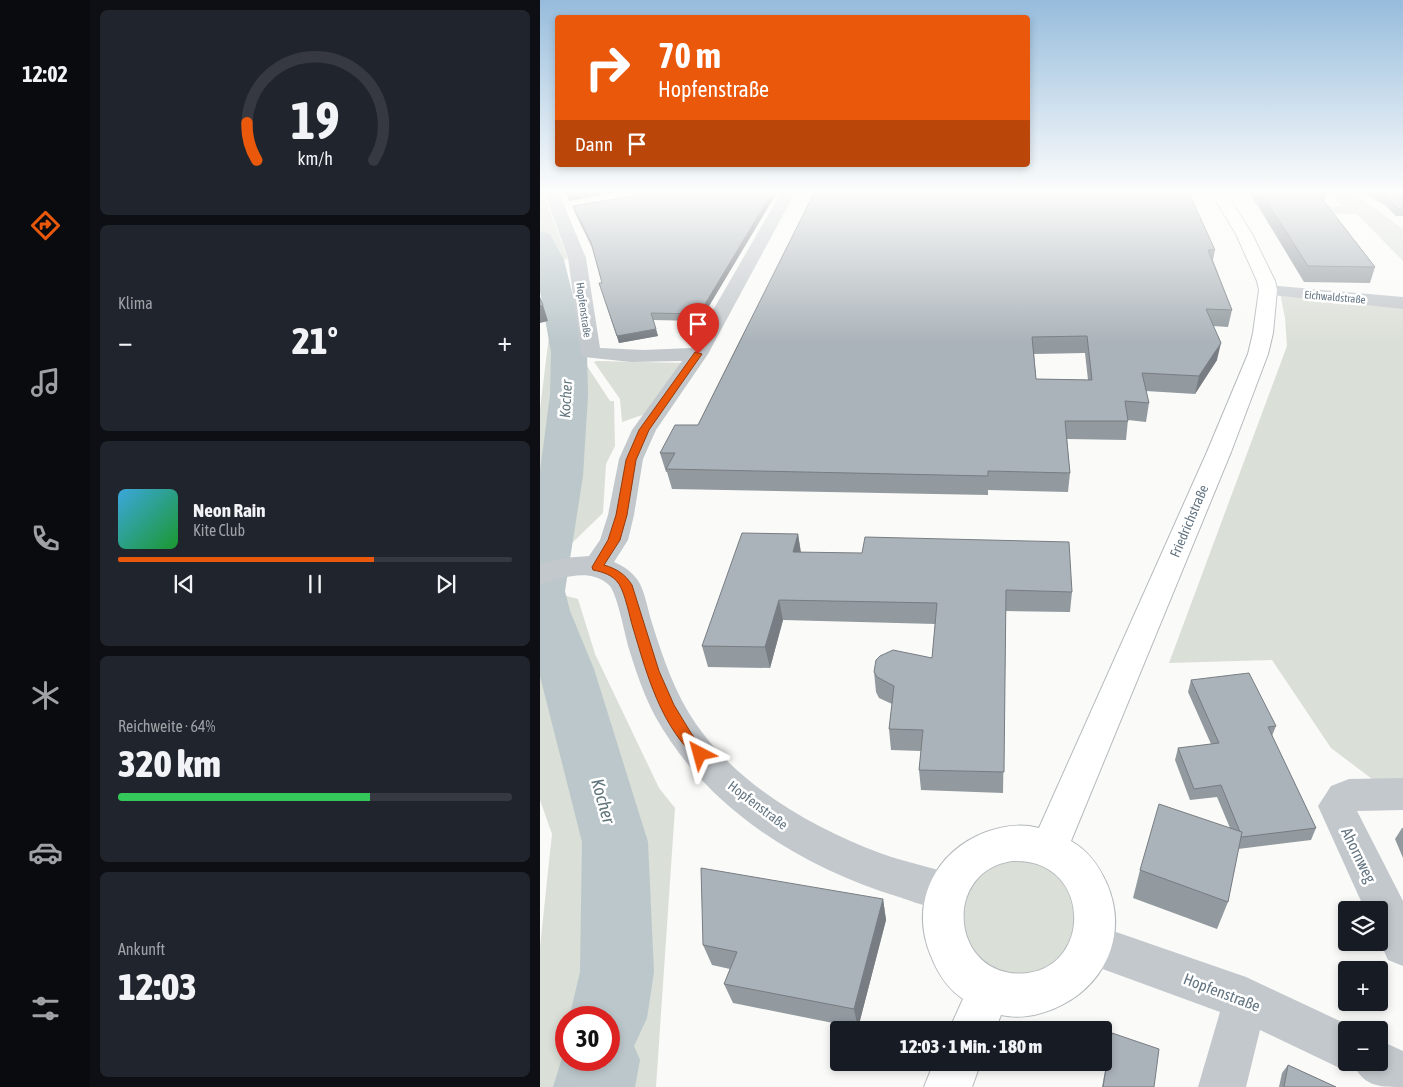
<!DOCTYPE html>
<html lang="de">
<meta charset="utf-8">
<style>
body{margin:0;font-family:"Asap Condensed",sans-serif;background:#20242c;color:#f1f3f6;height:100vh;display:flex;flex-direction:column;font-size:19px;white-space:nowrap}
*{box-sizing:border-box;margin:0}
p{font-size:16px;color:#9ea1a6}
.icon{flex:none;width:28px;height:28px;fill:none;stroke:currentColor;stroke-width:2;stroke-linecap:round;stroke-linejoin:round}
.map{position:relative;flex:1;overflow:hidden}
.sheet{display:flex;flex-direction:column;gap:10px;padding:10px;background:#0d0f14;width:450px}
.sheet>*{flex:none}
.hud{position:absolute;left:15px;top:15px;width:475px;height:152px;border-radius:5px;box-shadow:0 2px 8px #0003;background:#ea580c;color:#fff;overflow:hidden}
.controls{position:absolute;left:798px;top:901px;display:grid;gap:10px}
.controls a{display:grid;place-items:center;width:50px;height:50px;border-radius:5px;background:#171b24;box-shadow:0 2px 8px #0003;font-size:25px}
.speed{position:absolute;left:15px;top:1006px;display:flex;gap:10px;font-size:25px;font-weight:700;text-align:center}
.speed>*{display:grid;place-content:center;width:65px;height:65px;border-radius:50%;background:#171b24;box-shadow:0 2px 8px #0003;line-height:1}
.speed .limit{border:8px solid #d22;background:#fff;color:#111}
.pin{position:absolute;display:grid;place-items:center;width:42px;height:42px;color:#fff;margin:-51px -21px;border-radius:50% 50% 50% 0;rotate:-45deg;box-shadow:0 0 5px #0007}
.pin .icon{rotate:45deg}
.me{position:absolute;width:55px;margin:-28px;rotate:321deg;stroke-linejoin:round;filter:drop-shadow(0 0 4px #0008)}
.turn{display:flex;align-items:center;gap:18px;height:105px;padding:0 20px;font-size:22px}
.turn .icon{width:65px;height:65px;stroke-width:2.5}
.turn b{display:block;font-size:35px;line-height:42px}
.then{display:flex;align-items:center;height:48px;padding:0 20px;background:#0003;gap:10px;font-size:19px}
.big{font-size:38px;font-weight:800;line-height:1.1}
.sheet .tile{flex:1;display:flex;flex-direction:column;justify-content:center;gap:8px;min-width:0;padding:0 18px;border-radius:8px;background:#20242c}
.sheet .dial{align-items:center;gap:0}
.dial svg{height:130px;overflow:visible;fill:none;stroke:#363941;stroke-width:7;stroke-linecap:round;text-anchor:middle}
.dial text{fill:#f1f3f6;stroke:none}
.song{display:flex;align-items:center;gap:15px}
.cover{width:60px;height:60px;border-radius:8px;background:linear-gradient(135deg,hsl(200 70% 55%),hsl(130 70% 35%))}
.played{height:5px;border-radius:2px;background:linear-gradient(90deg,#ea580c 65%,#363941 65%)}
.keys{display:flex;justify-content:space-around;direction:ltr}
.heat{display:flex;justify-content:space-between;align-items:center;font-size:28px;direction:ltr}
.charge{height:8px;border-radius:4px;background:linear-gradient(90deg,#34c759 64%,#363941 0)}
.trip{position:absolute;left:290px;top:1021px;width:282px;height:50px;border-radius:5px;background:#171b24;box-shadow:0 2px 8px #0003;font-weight:800;line-height:50px;text-align:center}
main{display:flex;flex:1;min-height:0}
.tabs{display:flex;flex-direction:column;width:90px;justify-content:space-around;align-items:center;background:#090b0e;color:#9ea1a6}
.tabs .icon{width:35px;height:35px}
.tabs .on{color:#ea580c}
.tabs b{font-size:22px;color:#f1f3f6}
.map>svg:first-child{display:block}
.green{fill:#dadfd7;fill-rule:evenodd}
.lines{fill:none;stroke-linecap:round;stroke-linejoin:round}
.river{fill:#bbc7cb;fill-rule:evenodd}
.major-casing{stroke:#b5babe;stroke-width:2}
.minor{fill:#c3c8cc;fill-rule:evenodd}
.major{fill:#fff;fill-rule:evenodd}
.wall{fill:#929a9f;fill-rule:evenodd}
.shaded-wall{fill:#777d82}
.building{fill:#aab3b9;stroke:#777d82;fill-rule:evenodd}
.route{fill:#ea580c;stroke:#983908}
.labels{text-anchor:middle;stroke-width:5;stroke-linejoin:round;paint-order:stroke}
.far-street-label{font-size:11px;fill:#657683;stroke:#fff}
.street-label{font-size:14px;fill:#657683;stroke:#fff}
.water-label{font-size:15px;font-style:italic;fill:#60757c;stroke:#fff}
.near-street-label{font-size:16px;fill:#657683;stroke:#fff}
.near-water-label{font-size:18px;font-style:italic;fill:#60757c;stroke:#fff}
</style>
<main>
<nav class="tabs">
<b>12:02</b>
<svg class="icon on" aria-label="directions" viewBox="0 0 24 24"><path d="M12 3l9 9-9 9-9-9zM9 14v-3h6M13 9l2 2-2 2"/></svg>
<svg class="icon" aria-label="music" viewBox="0 0 24 24"><path d="M9 18V5l10-2v13"/><circle cx="6" cy="18" r="3"/><circle cx="16" cy="16" r="3"/></svg>
<svg class="icon" aria-label="phone" viewBox="0 0 24 24"><path d="M5 4h4l2 5-3 2q2 4 5 5l2-3 5 2v4C11 20 4 13 5 4z"/></svg>
<svg class="icon" aria-label="climate" viewBox="0 0 24 24"><path d="M12 3v18M4 7l16 10M4 17L20 7"/></svg>
<svg class="icon" aria-label="car" viewBox="0 0 24 24"><path d="M5 17H2v-5l4-1 3-4h7l3 4 3 1v5h-3M9 17h6M6 11h13"/><circle cx="7" cy="17" r="2"/><circle cx="17" cy="17" r="2"/></svg>
<svg class="icon" aria-label="filters" viewBox="0 0 24 24"><path d="M4 7h16M4 17h16"/><circle cx="9" cy="7" r="2"/><circle cx="15" cy="17" r="2"/></svg>
</nav>
<section class="sheet">
<div class="tile dial"><svg viewBox="0 0 100 80">
<path d="M14 69A42 42 0 1 1 86 69"/>
<path d="M14 69A42 42 0 0 1 8 46" stroke="#ea580c"/>
<text x="50" y="56" font-size="32" font-weight="700">19</text>
<text x="50" y="72" font-size="11">km/h</text>
</svg></div>
<div class="tile"><p>Klima</p>
<div class="heat"><a>−</a><b class="big">21°</b><a>+</a></div>
</div>
<div class="tile">
<div class="song"><i class="cover"></i><div><b>Neon Rain</b><p>Kite Club</p></div></div>
<div class="played"></div>
<div class="keys"><svg class="icon" aria-label="previous" viewBox="0 0 24 24"><path d="M18 5L8 12l10 7zM5 5v14"/></svg><svg class="icon" aria-label="pause" viewBox="0 0 24 24"><path d="M8 5v14M16 5v14"/></svg><svg class="icon" aria-label="next" viewBox="0 0 24 24"><path d="M6 5l10 7-10 7zM19 5v14"/></svg></div>
</div>
<div class="tile"><p>Reichweite · 64%</p><b class="big">320 km</b><div class="charge"></div></div>
<div class="tile"><p>Ankunft</p><b class="big">12:03</b></div>
</section>
<div class="map">
<svg width="863" height="1087" viewBox="0 0 863 1087">
<rect width="100%" height="100%" fill="#fafaf8"/>
<g class="green">
<path d="M0 191H2L28 259 2 264 12 297 20 365 45 363 70 401H74L75 446 66 464 63 513 31 544 0 550V409L11 320 0 291Z"/>
<path d="M789 191H814L813 193 863 229V261L817 214 755 213 757 208 802 206Z"/>
<path d="M740 293 863 305V787L844 788 791 748 732 660 629 663 747 346 745 318Z"/>
<path d="M57 361 145 363 111 412 82 422 80 399 54 362Z"/>
<path d="M19 594 38 599 55 654 119 788 135 808 116 1087H0V947L12 834 0 800V597ZM26 1018H69V1060H26Z"/>
<path d="M451 859 507 863 534 891 540 929 519 963 480 976 458 972 439 961 425 944 416 904Z"/>
</g>
<g class="lines">
<path class="river" d="M0 231 10 234 24 260 47 352 48 395 43 476 25 591 30 611 54 669 108 842 114 972 107 1018 94 1046 100 1060 95 1087H13L26 1045V1060H69V1018H29L40 972 42 842 0 676V471L10 395 11 352 0 291Z"/>
<g class="major-casing">
<g id="major">
<path d="M670 191H685L712 234 735 281 737 290 733 333 728 354 691 452 531 841C549 851 559 866 567 884 589 936 564 988 513 1009 496 1016 479 1019 461 1015L455 1030H409L423 999C407 988 398 974 391 956 369 904 394 852 446 832 463 826 480 823 499 828L667 452 708 354 713 333 719 290 717 281 696 234ZM472 861C550 857 554 964 488 973 412 982 399 872 472 861Z"/>
<path d="M394 1062H441L432 1087H384Z"/>
</g>
</g>
<g class="minor">
<path d="M4 191H18L46 258 60 348 104 350 151 348 242 191H256L168 354 116 430 103 459 94 515 88 540 74 562C84 566 95 574 100 584 106 596 108 611 112 623 123 658 135 694 156 724 198 785 272 828 340 853 366 863 394 867 420 877L426 891 420 905C416 906 410 910 406 910 398 911 368 900 359 897 260 867 165 807 115 716 104 695 96 672 89 649 85 636 77 592 69 585 50 567 22 578 0 584V564L23 558 49 556 60 540 68 515 79 459 92 430 142 361 91 362 44 357 41 353 28 258Z"/>
<path d="M728 285 863 297V309L722 294 719 290 722 286Z"/>
<path d="M863 778V810L817 811 863 901V966L848 960 839 940V910H825L778 806 791 786 809 779Z"/>
<path d="M553 924 706 977 819 1030H806V1062H839V1040L863 1051V1087C841 1087 825 1087 815 1067L806 1071 720 1030 706 1087H658L680 1012 538 960 532 945 538 930Z"/>
</g>
<use href="#major" class="major"/>
</g>
<g class="wall">
<path d="M275 191 675 250 673 260 692 310 688 327 673 326 677 360 655 394 606 391 609 403 606 422 588 420 586 440 527 439 530 473 528 492 448 490V495L132 489 127 472H126L120 453 158 425ZM545 353 548 380 496 379 494 354Z"/>
<path d="M708 191H787L784 201 835 267 830 283 764 282 721 211Z"/>
<path d="M821 191H863V216H856L846 206Z"/>
<path d="M234 197 160 321 113 320 118 336 79 343 59 283H62L52 248 35 213 33 206Z"/>
<path d="M258 534 261 552 532 592 530 612 466 611 463 793 381 790 379 770 381 751 351 750 349 729 352 704 339 698 336 692 334 672 392 658 395 624 243 620 230 668 168 667 162 646Z"/>
<path d="M651 680 736 726 732 736 776 828 771 840 698 849 688 902 677 929 593 898 600 870 690 828 677 797 650 800 635 760 638 748 671 744 648 692Z"/>
<path d="M862 828H863V858L855 839Z"/>
<path d="M343 899 346 920 318 1028 193 1003 184 984 190 969 172 965 163 945Z"/>
<path d="M572 1033 614 1087H562L570 1043Z"/>
<path d="M748 1065 796 1087H739L742 1073Z"/>
</g>
<g class="shaded-wall">
<path d="M48 191H86L29 201 27 195Z"/>
<path d="M233 191H238L160 321 159 314Z"/>
<path d="M3 305 8 321 0 323V306Z"/>
<path d="M116 329 118 336 79 343 77 336Z"/>
<path d="M681 343 677 360 655 394 659 376Z"/>
<path d="M258 534 261 555 253 552Z"/>
<path d="M239 600 243 620 230 668 225 647Z"/>
<path d="M343 899 346 920 318 1028 314 1009Z"/>
</g>
<g class="building">
<path d="M26 191H48L27 195Z"/>
<path d="M123 191H233L159 314 111 313 116 329 77 336 59 283H62L51 242 33 206Z"/>
<path d="M275 191H648L675 250H668L692 310 666 309 681 343 659 376 602 373 609 403 585 401 588 421H525L530 473 448 471V476L126 469 135 453H120L135 425H158ZM547 336 552 380 496 379 492 337Z"/>
<path d="M720 191H776L835 267 768 266Z"/>
<path d="M836 191H863V209H859L848 199Z"/>
<path d="M0 298 3 305 0 306Z"/>
<path d="M202 533 258 534 253 552 322 553 325 537 529 542 532 592 466 590 464 772 379 770 383 730 349 729 354 686 337 677 334 672 336 660 340 656 353 650 392 658 397 603 239 600 225 647 162 646Z"/>
<path d="M709 673 736 726 728 727 776 828 702 837 701 835 702 832H700L681 785 654 789 638 748 679 743 651 680Z"/>
<path d="M619 804 702 832 688 902 600 870Z"/>
<path d="M161 868 343 899 314 1009 184 984 197 952 163 945Z"/>
<path d="M572 1033 619 1049 614 1087H563Z"/>
<path d="M748 1065 796 1087H744Z"/>
</g>
<linearGradient id="sky" x2="0" y2="1"><stop stop-color="#96bcdc"/><stop offset="0.56" stop-color="#fdfdfc"/><stop offset="1" stop-color="#fdfdfc" stop-opacity="0"/></linearGradient>
<rect width="863" height="343" fill="url(#sky)"/>
<path class="route" d="M155 352 162 354 109 430 96 460 87 515 80 540 64 565C77 569 85 574 92 585L119 671 134 705 151 733 167 754 165 758C155 761 151 753 145 746 117 713 105 668 93 628 89 615 86 596 79 584 73 575 63 572 53 570L52 567 68 540 76 515 86 460 99 430Z"/>
<g class="labels">
<g class="far-street-label">
<text transform="translate(795 297) rotate(5)" y="4">Eichwaldstraße</text>
<text transform="translate(44 310) rotate(82)" y="4">Hopfenstraße</text>
</g>
<g class="street-label">
<text transform="translate(649 521) rotate(-67)" y="5">Friedrichstraße</text>
<text transform="translate(218 805) rotate(37)" y="5">Hopfenstraße</text>
</g>
<g class="water-label">
<text transform="translate(26 399) rotate(-87)" y="5">Kocher</text>
</g>
<g class="near-street-label">
<text transform="translate(819 855) rotate(64)" y="6">Ahornweg</text>
<text transform="translate(682 992) rotate(21)" y="6">Hopfenstraße</text>
</g>
<g class="near-water-label">
<text transform="translate(63 801) rotate(74)" y="6">Kocher</text>
</g>
</g>
</svg>
<div class="controls">
<a><svg class="icon" aria-label="layers" viewBox="0 0 24 24"><path d="M12 4l9 5-9 5-9-5zM3 14l9 5 9-5"/></svg></a>
<a>+</a>
<a>−</a>
</div>
<div class="speed"><div class="limit">30</div></div>
<div class="pin" style="left:158px;top:354px;background:#d93025"><svg class="icon" aria-label="arrive" viewBox="0 0 24 24"><path d="M6 21V4h12l-3 4 3 4H6"/></svg></div>
<svg class="me" style="left:160px;top:754px" viewBox="-20 -20 40 40"><path d="M0-17L14 15 0 8-14 15z" fill="#ea580c" stroke="#fff" stroke-width="4"/></svg>
<div class="trip">12:03 · 1 Min. · 180 m</div>
<div class="hud">
<div class="turn"><svg class="icon" aria-label="right" viewBox="0 0 24 24"><path d="M7 20v-9h11M14 6l5 5-5 5"/></svg><div><b>70 m</b>Hopfenstraße</div></div>
<div class="then">Dann<svg class="icon" aria-label="arrive" viewBox="0 0 24 24"><path d="M6 21V4h12l-3 4 3 4H6"/></svg></div>
</div>
</div>
</main>
